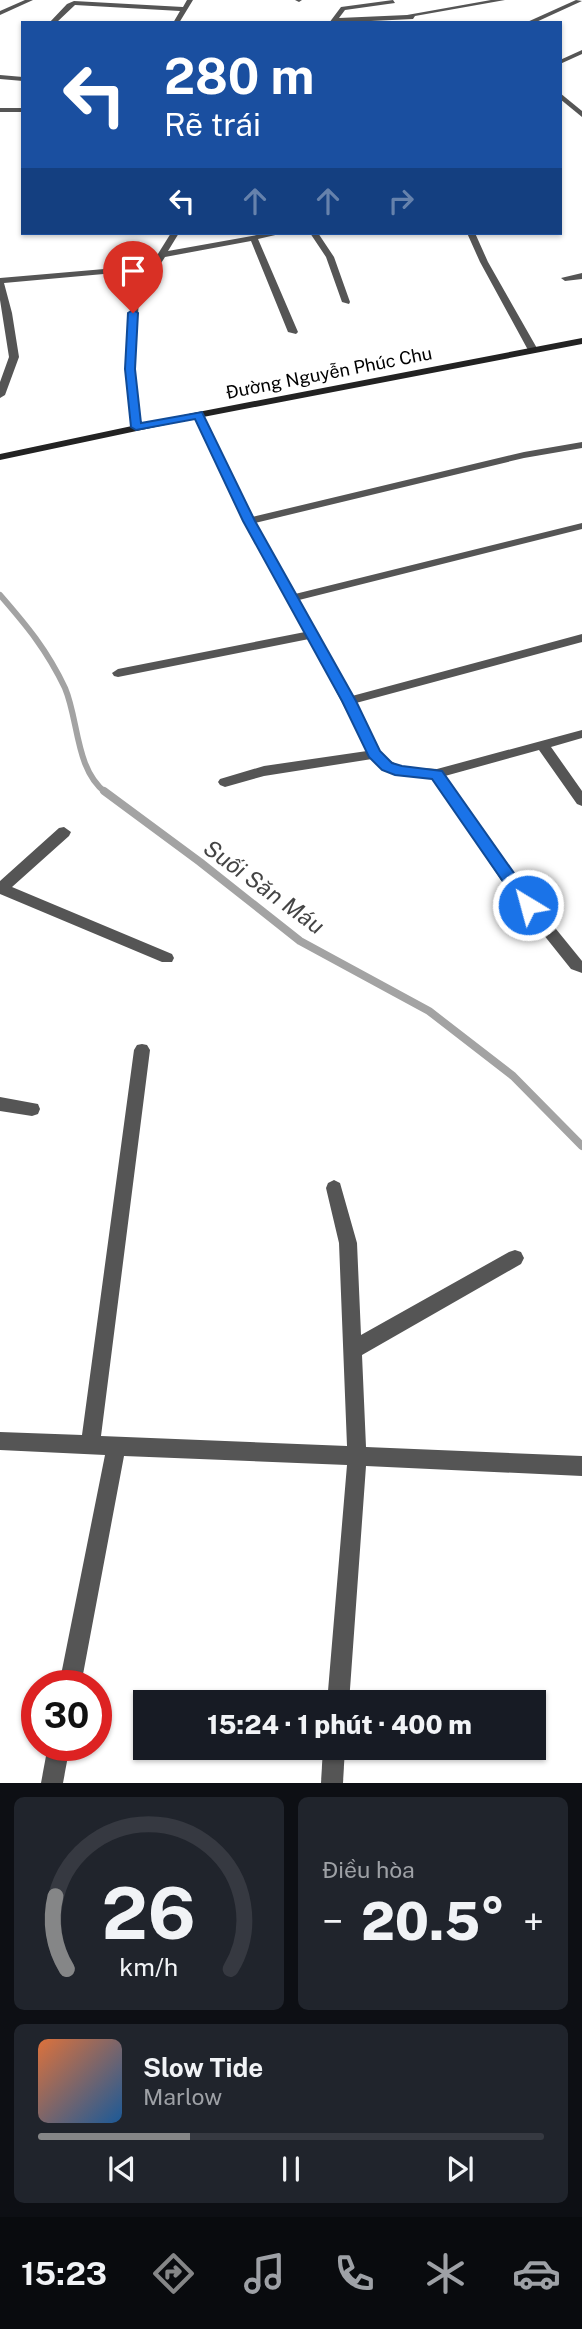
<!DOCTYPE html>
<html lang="vi">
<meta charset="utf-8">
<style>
body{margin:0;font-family:"Public Sans",sans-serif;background:#20242c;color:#f1f3f6;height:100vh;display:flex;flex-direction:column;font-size:26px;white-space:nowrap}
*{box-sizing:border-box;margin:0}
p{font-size:23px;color:#9ea1a6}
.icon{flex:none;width:38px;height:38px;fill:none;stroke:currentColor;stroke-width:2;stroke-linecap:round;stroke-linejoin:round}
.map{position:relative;height:1783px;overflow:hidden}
.side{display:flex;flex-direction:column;gap:14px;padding:14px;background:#0d0f14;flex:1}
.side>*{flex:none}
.guide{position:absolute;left:21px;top:21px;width:541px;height:214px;border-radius:0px;box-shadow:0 2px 5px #0004;background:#1a4fa0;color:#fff;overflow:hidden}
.speed{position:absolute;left:21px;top:1670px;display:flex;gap:14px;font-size:35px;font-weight:700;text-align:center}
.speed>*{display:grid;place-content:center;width:91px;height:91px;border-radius:50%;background:#171b24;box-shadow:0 2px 5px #0004;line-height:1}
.speed .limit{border:10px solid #d22;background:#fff;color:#111}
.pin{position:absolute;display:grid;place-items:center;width:60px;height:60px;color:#fff;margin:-72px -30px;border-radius:50% 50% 50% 0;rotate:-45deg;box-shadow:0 0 7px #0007}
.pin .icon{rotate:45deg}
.me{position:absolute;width:77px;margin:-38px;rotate:323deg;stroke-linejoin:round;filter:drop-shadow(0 0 5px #0008)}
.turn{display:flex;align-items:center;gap:24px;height:147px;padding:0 28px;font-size:32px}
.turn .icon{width:91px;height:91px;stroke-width:2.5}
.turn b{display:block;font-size:49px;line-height:60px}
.lanes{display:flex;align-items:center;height:66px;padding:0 28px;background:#0003;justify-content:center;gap:35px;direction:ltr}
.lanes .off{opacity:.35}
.big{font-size:52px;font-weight:800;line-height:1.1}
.side .widget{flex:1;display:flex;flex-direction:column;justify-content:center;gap:10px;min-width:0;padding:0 24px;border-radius:10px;background:#20242c}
.side .dial{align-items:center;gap:0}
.dial svg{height:182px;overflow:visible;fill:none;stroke:#363941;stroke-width:7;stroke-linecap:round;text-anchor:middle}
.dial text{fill:#f1f3f6;stroke:none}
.song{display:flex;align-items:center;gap:21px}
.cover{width:84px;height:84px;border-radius:10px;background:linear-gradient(135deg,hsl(20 70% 55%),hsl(210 70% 35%))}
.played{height:7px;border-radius:4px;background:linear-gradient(90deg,#858687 30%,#363941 30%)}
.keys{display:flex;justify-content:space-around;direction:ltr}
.heat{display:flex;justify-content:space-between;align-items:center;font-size:38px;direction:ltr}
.side .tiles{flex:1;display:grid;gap:14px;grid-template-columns:1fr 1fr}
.widget:last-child{grid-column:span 2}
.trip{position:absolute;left:133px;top:1690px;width:413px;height:70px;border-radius:0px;background:#171b24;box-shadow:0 2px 5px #0004;font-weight:800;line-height:70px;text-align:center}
.dock{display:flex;height:112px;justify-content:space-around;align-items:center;background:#090b0e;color:#9ea1a6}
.dock .icon{width:49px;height:49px}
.dock .current{color:#858687}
.dock b{font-size:32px;color:#f1f3f6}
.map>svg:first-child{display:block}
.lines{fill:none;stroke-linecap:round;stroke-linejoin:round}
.stream-far1{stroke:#a3a3a3;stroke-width:6}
.stream{stroke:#a3a3a3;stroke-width:8}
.street{fill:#555;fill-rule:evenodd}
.secondary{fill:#222;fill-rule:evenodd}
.route{fill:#1a73e8;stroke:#114b97;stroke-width:2}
.labels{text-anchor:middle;stroke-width:6;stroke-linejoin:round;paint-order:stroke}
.far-street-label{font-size:18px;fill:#000;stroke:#fff}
.water-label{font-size:23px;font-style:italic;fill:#444;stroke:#fff}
</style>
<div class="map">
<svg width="582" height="1783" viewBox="0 0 582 1783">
<rect width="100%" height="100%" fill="#fff"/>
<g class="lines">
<path class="stream-far1" d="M0 595C27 626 47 650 65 688 79 721 75 769 106 793"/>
<path class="stream" d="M104 791 200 862 300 941 429 1011 513 1076 582 1146"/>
<g class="street">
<path d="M25 0H33L0 15V11Z"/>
<path d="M187 0H193L179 23H173L180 11 75 5 56 23H49L67 4 74 1 183 7Z"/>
<path d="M295 0H302L299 2Z"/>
<path d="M393 0 395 3 345 10 339 18 407 15 491 0H505L415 16 413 19 329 23 341 7Z"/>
<path d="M576 0 582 1 534 23H525Z"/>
<path d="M582 50V54L560 64V60Z"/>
<path d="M0 75 23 77V81L0 79Z"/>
<path d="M560 93 582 111V117L560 99Z"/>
<rect x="0" y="108" width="23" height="4"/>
<path d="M171 233H179L168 251 268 233H284L258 239 298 332 296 334 288 332 251 241 165 257 139 298 135 369 141 427 136 430 131 427 125 369 131 298 148 270 4 283 12 313 19 357 5 395 0 398V382L9 357 0 300V278L151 265Z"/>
<path d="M310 233H318L334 257 350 302 349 304 342 302 326 257Z"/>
<path d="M467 233H475L488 262 538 350 536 352 528 350 480 262Z"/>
<path d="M582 273V279L565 281 561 278Z"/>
<path d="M198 412 203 415 252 517 524 452 582 442V448L524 458 255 523 295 594 582 523V529L299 600 352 696 582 634V642L356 703 380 752 387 759 402 767 437 769 582 730V738L551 747 582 791V806L577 804 539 750 445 776 517 881 582 961V973L571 969 507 889 433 778C411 776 388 777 372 759L264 776 225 787 220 785 218 782 220 779 264 766 367 751 309 639 118 677 114 676 112 673 118 669 305 632 244 521 193 415Z"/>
<path d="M64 827 71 832 69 836 12 887 172 954 174 958 172 962H162L0 894V881L59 828Z"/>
<path d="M142 1044 147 1045 150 1050 101 1436 347 1446 339 1243 326 1188 328 1183 334 1180 340 1183 357 1243 361 1335 509 1252 515 1250 521 1252 524 1258 521 1264 362 1355 366 1447 582 1456V1476L366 1466 349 1703H327L347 1465 124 1456 81 1685H59L105 1455 0 1450V1432L82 1435 134 1050 137 1045Z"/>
<path d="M0 1097 38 1104 40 1109 38 1114 32 1116 0 1111Z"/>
<path d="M48 1745H70L63 1783H41Z"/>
<path d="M323 1748H345L343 1783H321Z"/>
</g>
<path class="secondary" d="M582 338V344L198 418 0 460V454L198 412Z"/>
</g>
<path class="route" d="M133 310 138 313 135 369 141 423 202 412 255 521 356 701 380 751 392 763 402 766 442 771 533 900 536 905 533 909H522L432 779 395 775 382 770 369 757 342 701 243 521 195 419 136 430 131 427 125 369 128 313Z"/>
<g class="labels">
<g class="far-street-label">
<text transform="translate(329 373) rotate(-11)" y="6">Đường Nguyễn Phúc Chu</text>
</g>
<g class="water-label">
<text transform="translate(264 887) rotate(36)" y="8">Suối Săn Máu</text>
</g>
</g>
</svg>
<div class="speed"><div class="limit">30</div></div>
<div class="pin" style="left:133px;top:313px;background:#d93025"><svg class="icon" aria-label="arrive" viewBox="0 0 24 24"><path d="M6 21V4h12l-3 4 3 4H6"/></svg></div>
<svg class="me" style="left:528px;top:905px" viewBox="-20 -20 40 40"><circle r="17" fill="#1a73e8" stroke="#fff" stroke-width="3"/><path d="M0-11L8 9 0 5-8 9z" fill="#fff"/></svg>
<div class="trip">15:24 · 1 phút · 400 m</div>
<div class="guide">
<div class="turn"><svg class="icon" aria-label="left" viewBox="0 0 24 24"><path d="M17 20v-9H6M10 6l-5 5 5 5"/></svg><div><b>280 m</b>Rẽ trái</div></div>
<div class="lanes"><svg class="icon" aria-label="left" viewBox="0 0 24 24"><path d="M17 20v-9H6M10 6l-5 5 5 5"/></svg><svg class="icon off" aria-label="ahead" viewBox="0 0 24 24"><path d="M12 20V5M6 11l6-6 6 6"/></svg><svg class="icon off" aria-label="ahead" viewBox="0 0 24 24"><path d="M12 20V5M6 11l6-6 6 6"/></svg><svg class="icon off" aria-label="right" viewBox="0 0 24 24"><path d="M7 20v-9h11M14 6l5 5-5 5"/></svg></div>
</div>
</div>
<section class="side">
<div class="tiles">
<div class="widget dial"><svg viewBox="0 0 100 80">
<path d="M14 69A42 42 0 1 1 86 69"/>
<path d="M14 69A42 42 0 0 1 9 37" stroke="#858687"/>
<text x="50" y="56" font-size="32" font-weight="700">26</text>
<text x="50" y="72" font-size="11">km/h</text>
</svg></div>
<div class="widget"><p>Điều hòa</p>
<div class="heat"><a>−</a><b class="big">20.5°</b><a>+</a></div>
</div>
<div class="widget">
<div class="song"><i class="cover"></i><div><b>Slow Tide</b><p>Marlow</p></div></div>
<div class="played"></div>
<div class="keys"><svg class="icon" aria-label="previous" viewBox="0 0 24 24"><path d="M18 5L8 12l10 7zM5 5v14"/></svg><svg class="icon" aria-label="pause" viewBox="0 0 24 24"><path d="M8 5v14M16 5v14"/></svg><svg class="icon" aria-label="next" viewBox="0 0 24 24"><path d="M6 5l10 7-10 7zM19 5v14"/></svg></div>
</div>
</div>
</section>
<nav class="dock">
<b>15:23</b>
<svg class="icon current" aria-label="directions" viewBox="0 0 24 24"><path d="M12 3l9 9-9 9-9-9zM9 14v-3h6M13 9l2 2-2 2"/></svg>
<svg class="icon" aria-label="music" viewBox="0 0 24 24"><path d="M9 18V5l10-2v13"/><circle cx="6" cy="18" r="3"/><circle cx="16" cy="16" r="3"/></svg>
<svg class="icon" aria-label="phone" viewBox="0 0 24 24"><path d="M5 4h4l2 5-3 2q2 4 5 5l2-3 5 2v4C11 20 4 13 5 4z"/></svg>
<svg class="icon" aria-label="climate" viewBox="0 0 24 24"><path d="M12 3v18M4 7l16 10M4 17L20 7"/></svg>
<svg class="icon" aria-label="car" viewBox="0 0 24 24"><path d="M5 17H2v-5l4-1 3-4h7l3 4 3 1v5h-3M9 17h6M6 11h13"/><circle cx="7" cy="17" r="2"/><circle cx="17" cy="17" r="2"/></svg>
</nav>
